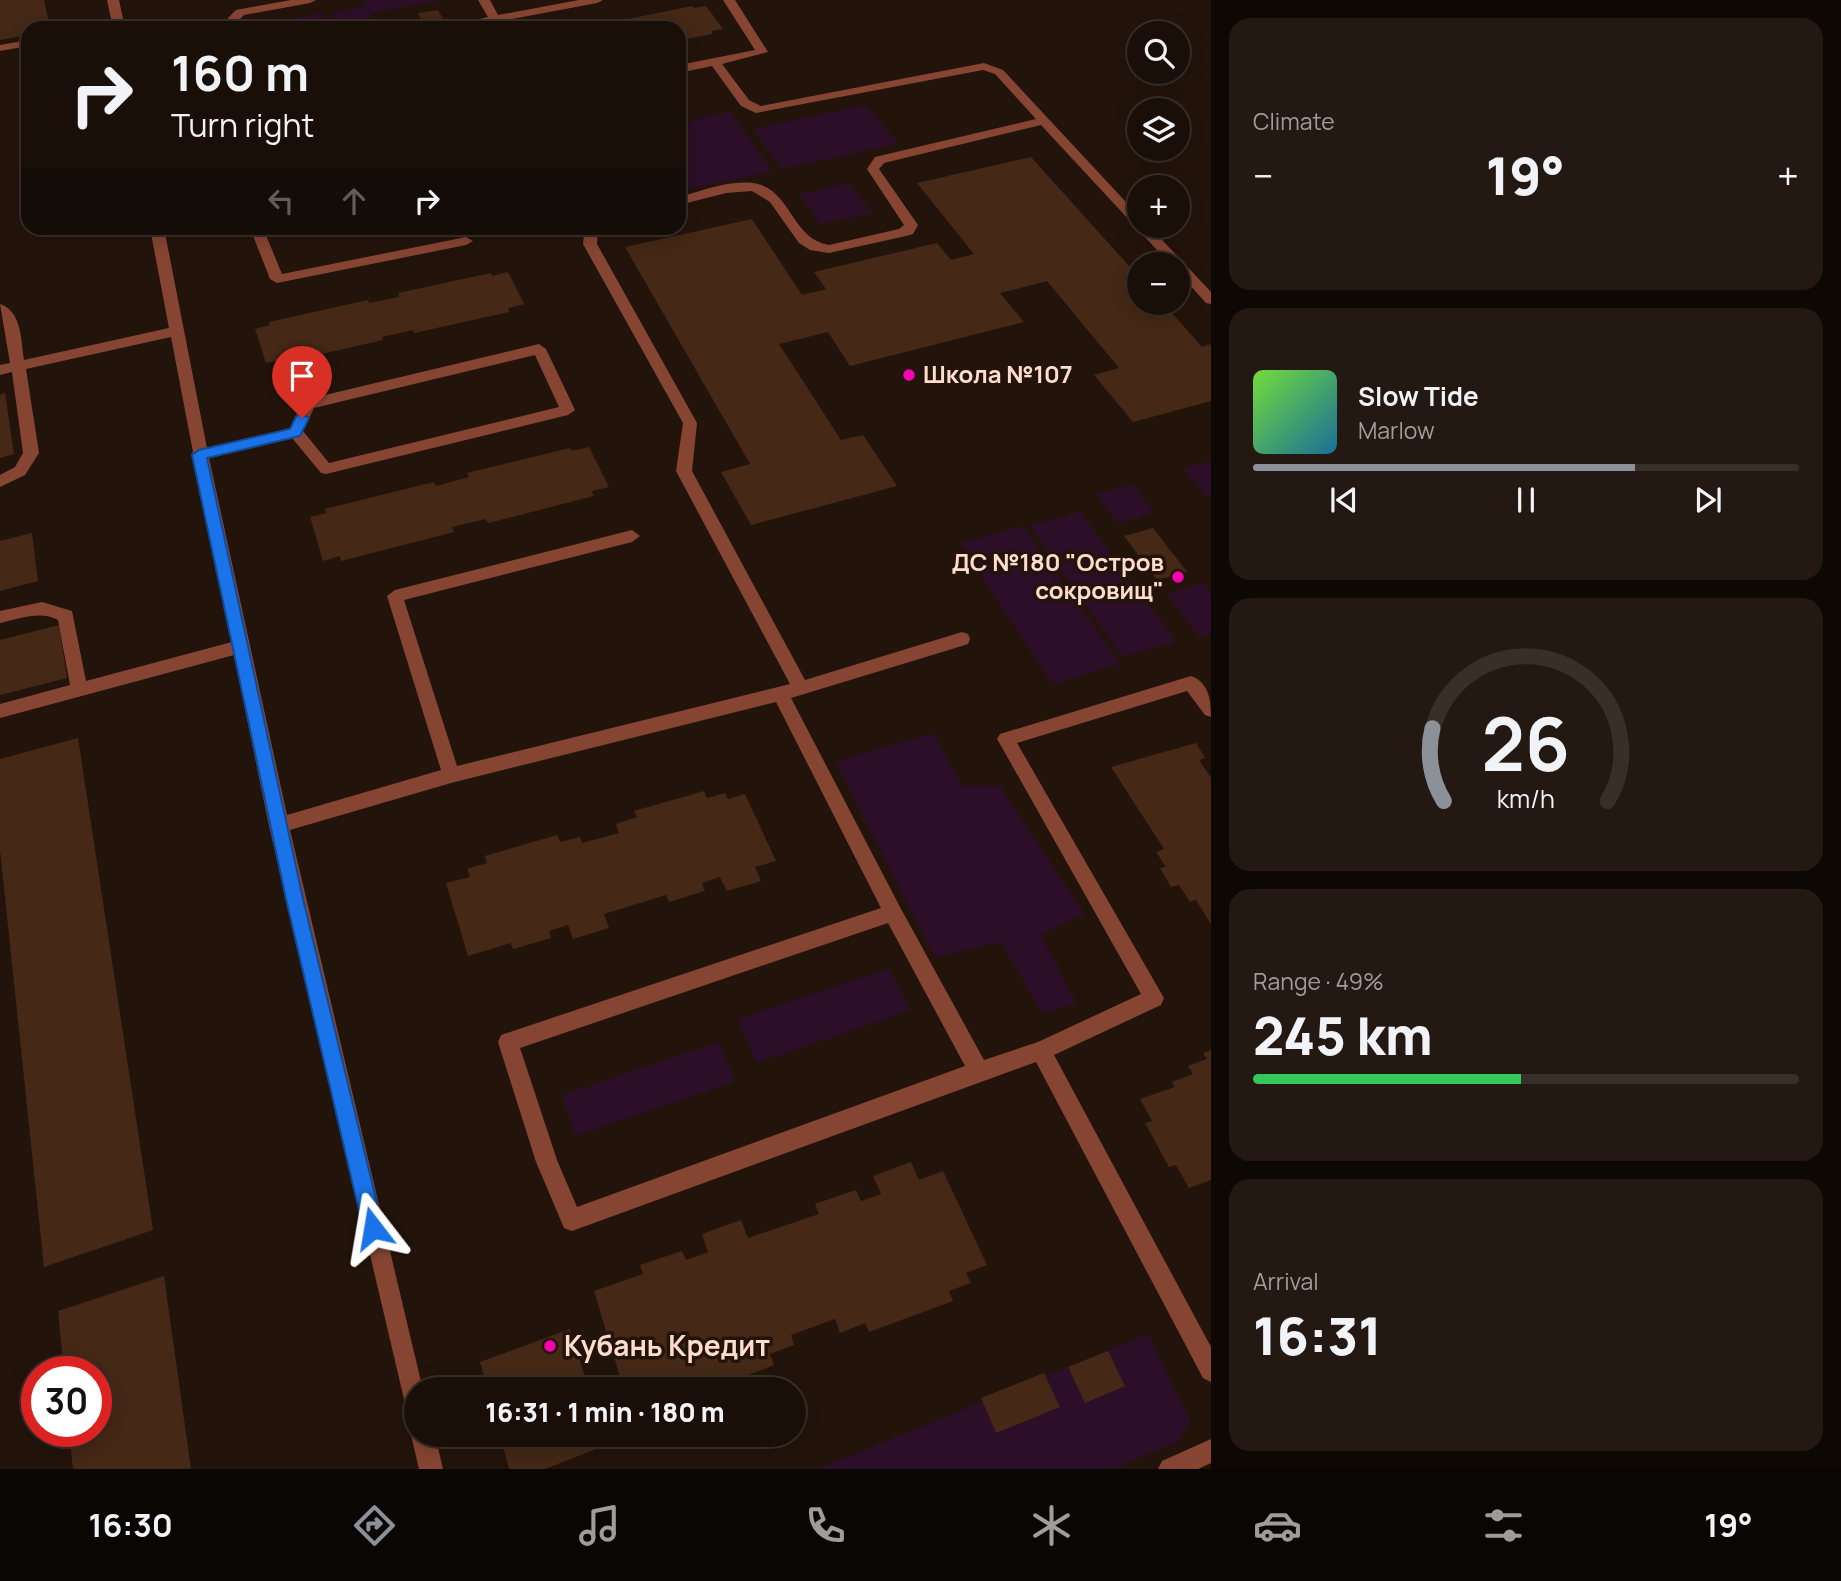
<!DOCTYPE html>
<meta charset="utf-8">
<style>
body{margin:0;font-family:Manrope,sans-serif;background:#231812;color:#f1f3f6;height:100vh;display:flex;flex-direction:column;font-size:26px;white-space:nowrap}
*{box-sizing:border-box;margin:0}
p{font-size:23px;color:#9f9c9c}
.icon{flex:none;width:38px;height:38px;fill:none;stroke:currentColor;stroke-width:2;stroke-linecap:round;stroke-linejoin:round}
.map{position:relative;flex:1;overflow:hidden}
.drawer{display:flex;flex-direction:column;gap:18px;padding:18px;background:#0e0804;width:630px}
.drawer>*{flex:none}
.hud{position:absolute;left:21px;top:21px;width:665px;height:214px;border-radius:21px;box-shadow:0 4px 18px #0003,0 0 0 2px #382f29;background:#1a0f08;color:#f1f3f6;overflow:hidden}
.tools{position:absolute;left:1127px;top:21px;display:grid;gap:14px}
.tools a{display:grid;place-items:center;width:63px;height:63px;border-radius:50%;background:#1a0f08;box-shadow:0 4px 18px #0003,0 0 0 2px #382f29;font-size:35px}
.speed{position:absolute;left:21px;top:1356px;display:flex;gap:14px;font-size:35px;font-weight:700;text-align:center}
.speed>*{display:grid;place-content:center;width:91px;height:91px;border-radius:50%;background:#1a0f08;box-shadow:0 4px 18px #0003,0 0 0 2px #382f29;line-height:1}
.speed .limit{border:10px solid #d22;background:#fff;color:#111}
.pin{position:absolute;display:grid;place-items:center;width:60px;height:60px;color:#fff;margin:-72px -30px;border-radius:50% 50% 50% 0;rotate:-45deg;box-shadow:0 0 7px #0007}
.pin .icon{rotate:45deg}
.me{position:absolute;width:77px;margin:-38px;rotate:346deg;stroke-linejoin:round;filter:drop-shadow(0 0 5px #0008)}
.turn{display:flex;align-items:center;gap:24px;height:147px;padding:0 35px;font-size:32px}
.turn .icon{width:91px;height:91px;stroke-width:2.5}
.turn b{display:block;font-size:49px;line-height:60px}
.lanes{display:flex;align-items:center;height:66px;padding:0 35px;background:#0003;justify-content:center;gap:35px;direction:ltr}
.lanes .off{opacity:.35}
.big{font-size:52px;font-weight:800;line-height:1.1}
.drawer .tile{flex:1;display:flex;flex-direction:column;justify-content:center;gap:10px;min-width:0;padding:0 24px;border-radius:21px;background:#231812}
.drawer .dial{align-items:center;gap:0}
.dial svg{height:182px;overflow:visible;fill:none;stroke:#382f29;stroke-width:7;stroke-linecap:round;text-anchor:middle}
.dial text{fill:#f1f3f6;stroke:none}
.song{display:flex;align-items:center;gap:21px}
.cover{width:84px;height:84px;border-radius:10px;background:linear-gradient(135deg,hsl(100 70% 55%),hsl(200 70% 35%))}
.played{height:7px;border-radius:4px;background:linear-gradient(90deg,#8c9099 70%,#382f29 70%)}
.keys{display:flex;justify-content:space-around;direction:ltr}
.heat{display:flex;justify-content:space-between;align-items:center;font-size:38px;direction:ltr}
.charge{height:10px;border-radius:5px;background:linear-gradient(90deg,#34c759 49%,#382f29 0)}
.trip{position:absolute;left:404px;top:1377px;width:402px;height:70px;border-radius:35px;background:#1a0f08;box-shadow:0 4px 18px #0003,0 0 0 2px #382f29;font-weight:800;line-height:70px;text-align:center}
.tabs{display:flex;height:112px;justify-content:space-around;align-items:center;background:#0a0603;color:#9f9c9c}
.tabs .icon{width:49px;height:49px}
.tabs .selected{color:#8c9099}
.tabs b{font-size:32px;color:#f1f3f6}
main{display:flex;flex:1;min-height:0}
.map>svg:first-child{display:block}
.green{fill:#2d0e28}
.building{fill:#452816}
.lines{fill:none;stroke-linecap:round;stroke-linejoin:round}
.minor{fill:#864532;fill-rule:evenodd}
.route{fill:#1a73e8;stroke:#114b97;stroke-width:2}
.poi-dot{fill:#f800b0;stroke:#23140b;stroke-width:2.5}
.labels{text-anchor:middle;stroke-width:7;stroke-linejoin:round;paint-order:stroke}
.poi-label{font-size:24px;font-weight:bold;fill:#ffdccd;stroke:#23140b;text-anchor:start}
.near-poi-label{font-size:28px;font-weight:bold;fill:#ffdccd;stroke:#23140b;text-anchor:start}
</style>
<main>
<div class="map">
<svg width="1211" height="1469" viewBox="0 0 1211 1469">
<rect width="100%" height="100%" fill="#23140b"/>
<g class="green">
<path d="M363 0H444L371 13 373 19 337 26 331 12 366 6Z"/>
<path d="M323 13 330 28H293L289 19Z"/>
<path d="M866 105 898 144 782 169 753 129Z"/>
<path d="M730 112 772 171 679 192V123Z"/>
<path d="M849 183 872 213 821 224 799 194Z"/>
<path d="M1211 461V496L1207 497 1183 468Z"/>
<path d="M1132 484 1154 513 1118 523 1096 494Z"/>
<path d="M1080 512 1176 641 1123 657 1030 525Z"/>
<path d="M1023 526 1120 664 1053 684 960 543Z"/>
<path d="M1203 583 1211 594V634L1200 638 1167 594Z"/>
<path d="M933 733 962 786H1000L1084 914 1041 934 1076 1003 1042 1013 1001 942 935 957 836 762Z"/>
<path d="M889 969 910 1011 756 1063 738 1019Z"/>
<path d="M719 1042 735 1081 576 1136 562 1095Z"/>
<path d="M1148 1334 1190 1421 1177 1442 1113 1469H818Z"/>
</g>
<g class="building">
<path d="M0 0H44L50 28H28V35L0 40Z"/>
<path d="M692 6 694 8 706 6 723 29 711 31 713 34 679 40V28H584Z"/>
<path d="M438 10 443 19 423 23 418 13Z"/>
<path d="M1031 157 1139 277V303H1163L1202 347 1211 344V401L1133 422 1094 375 1119 368 1047 281 1000 293 1024 322 850 366 828 332 779 344 841 440 863 435 897 486 751 525 721 472 750 464 625 247 752 219 802 295 826 289 814 272 937 243 951 260 974 254 917 183Z"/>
<path d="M508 272 524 304 508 308 509 312 414 333 413 330 382 337 383 340 282 363 281 360 266 363 255 329 270 325 269 322 368 300 369 303 399 297 398 293 491 273 492 276Z"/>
<path d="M5 393 14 454 0 458V395Z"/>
<path d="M589 447 609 487 591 491 594 496 488 523 486 519 452 527 454 532 341 561 340 556 323 561 310 517 326 513 325 509 434 482 436 486 469 477 467 473 570 448 572 451Z"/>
<path d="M1153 528 1187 572 1157 580 1124 536Z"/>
<path d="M32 533 38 581 0 591V541Z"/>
<path d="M59 625 67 678 0 695V640Z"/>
<path d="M78 738 153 1230 44 1267 0 850V759Z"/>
<path d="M1196 743 1205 758 1199 760 1211 778V924L1196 900 1190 902 1179 885 1171 887 1160 868 1166 867 1156 852 1164 849 1111 767Z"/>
<path d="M704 791 707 798 725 793 728 799 745 794 776 861 755 867 761 881 727 891 720 877 702 883 705 891 669 902 666 895 604 914 609 928 573 939 568 925 549 931 551 938 513 949 511 943 468 956 446 883 470 877 467 869 487 863 485 856 557 835 560 842 580 837 582 843 619 833 616 824 637 817 634 811Z"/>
<path d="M1211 1050V1180L1189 1188 1176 1165 1169 1167 1145 1123 1152 1121 1140 1099 1175 1087 1172 1082 1193 1074 1188 1066 1207 1059 1203 1053Z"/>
<path d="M911 1162 919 1180 943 1171 987 1265 966 1273 971 1283 949 1291 953 1301 869 1332 865 1323 840 1333 835 1319 791 1335 794 1345 770 1354 774 1365 710 1390H683V1387L656 1390 654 1384 640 1390H624L594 1291 643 1274 640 1265 682 1251 686 1260 708 1252 702 1234 718 1228 741 1220 748 1238 819 1214 815 1204 835 1197 856 1190 861 1201 881 1194 873 1176Z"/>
<path d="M164 1276 191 1469H73L69 1432H96V1372H64L58 1311Z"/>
<path d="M570 1329 589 1390H488L480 1362Z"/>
<path d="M1108 1351 1125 1386 1085 1403 1068 1367Z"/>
<path d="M1044 1373 1060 1407 996 1433 981 1398Z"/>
<path d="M500 1435H603L606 1445 545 1469H509Z"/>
</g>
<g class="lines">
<g class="minor">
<path d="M107 0H119L125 28H113Z"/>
<path d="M291 0H316L310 3 244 15 240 19 244 28H232L228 18 236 10Z"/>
<path d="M478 0H490L498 15 579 0H603L597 3 502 21 506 28H494L492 23 465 28H441L488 17Z"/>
<path d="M723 0H735L768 52 722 64 749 100 761 106 984 63 1003 70 1139 216V226H1149L1211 292V304L1206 303 1178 272V264H1170L1041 125 884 163 879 169 918 225 913 234 906 236 829 253 810 250 799 243 770 202 752 191 726 193 679 205V197C702 191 728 180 753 183 791 188 791 239 829 245L899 229 904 225 867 169 875 157 1036 119 995 74 983 70 756 113 741 106 712 66 679 73V65L755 50Z"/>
<path d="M28 40V46L0 51V45Z"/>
<path d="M150 228H164L207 448 290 428 304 400 539 344 546 349 575 410 568 415 326 474 321 473 292 438 209 458 287 815 441 770 387 596 395 590 632 530 640 536 632 542 404 600 457 766 790 684 676 471 683 423 583 244 585 228H598L597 244 697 423 692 471 805 680 962 632 968 634 970 639 968 644 962 646 791 698 900 907 984 1060 1038 1042 1141 994 1000 744 997 739 1000 734 1191 676C1209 682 1211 701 1211 717L1205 715 1187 691 1017 743 1164 998 1161 1005 1054 1055 1211 1347V1382L1203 1378 1036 1062 572 1231 564 1228 536 1162 498 1042 501 1035 881 908 776 702 451 783 290 830 423 1390H416V1419L408 1416 269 826 234 655 0 718V704L70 685 58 620C41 610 18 619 0 623V611L42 602 72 611 86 681 232 642 195 459 191 455 193 452 171 337 26 369 39 453 25 475 0 487V475L15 467 23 453 12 372 0 375V365L10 363 0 304C22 311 21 341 24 360L169 328ZM535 355 559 407 329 463 303 431 314 408ZM888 923 965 1066 577 1207 557 1160 520 1048Z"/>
<path d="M250 228H263L282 274 466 237 473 241 466 245 277 283 270 279Z"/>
<path d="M416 1426V1435H435L443 1469H419L411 1435Z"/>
<path d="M1211 1439V1463L1198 1469H1158L1162 1461Z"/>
</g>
</g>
<path class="route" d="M302 414 309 418 300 436 207 458 303 899 383 1228 380 1235 373 1238 366 1235 363 1228 286 899 192 455 199 450 290 429 297 415Z"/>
<g class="poi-dot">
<circle cx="909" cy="375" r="7"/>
<circle cx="1178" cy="577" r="7"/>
<circle cx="550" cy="1346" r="7"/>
</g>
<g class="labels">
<g class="poi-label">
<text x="923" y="383">Школа №107</text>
<text x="1164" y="571" text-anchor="end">ДС №180 "Остров<tspan x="1164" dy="28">сокровищ"</tspan></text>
</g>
<g class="near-poi-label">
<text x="564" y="1356">Кубань Кредит</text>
</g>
</g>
</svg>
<div class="tools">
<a><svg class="icon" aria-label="search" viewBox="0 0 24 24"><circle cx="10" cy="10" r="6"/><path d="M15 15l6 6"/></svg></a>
<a><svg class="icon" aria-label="layers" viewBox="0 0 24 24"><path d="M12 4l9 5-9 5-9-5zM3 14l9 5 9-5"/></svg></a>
<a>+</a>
<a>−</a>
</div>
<div class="speed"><div class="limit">30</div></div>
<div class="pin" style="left:302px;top:418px;background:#d93025"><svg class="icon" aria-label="arrive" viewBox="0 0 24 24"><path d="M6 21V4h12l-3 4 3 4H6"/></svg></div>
<svg class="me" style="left:373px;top:1228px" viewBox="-20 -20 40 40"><path d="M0-17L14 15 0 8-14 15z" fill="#1a73e8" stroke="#fff" stroke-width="4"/></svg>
<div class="trip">16:31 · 1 min · 180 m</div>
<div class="hud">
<div class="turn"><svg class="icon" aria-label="right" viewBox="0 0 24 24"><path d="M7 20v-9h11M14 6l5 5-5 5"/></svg><div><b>160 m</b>Turn right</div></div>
<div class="lanes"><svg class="icon off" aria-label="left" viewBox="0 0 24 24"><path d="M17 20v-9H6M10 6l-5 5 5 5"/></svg><svg class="icon off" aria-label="ahead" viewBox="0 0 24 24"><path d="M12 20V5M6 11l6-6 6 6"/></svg><svg class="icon" aria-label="right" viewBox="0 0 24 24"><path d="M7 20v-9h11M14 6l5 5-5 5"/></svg></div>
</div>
</div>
<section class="drawer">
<div class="tile"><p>Climate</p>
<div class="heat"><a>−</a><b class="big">19°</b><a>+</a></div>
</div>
<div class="tile">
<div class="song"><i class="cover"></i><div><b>Slow Tide</b><p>Marlow</p></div></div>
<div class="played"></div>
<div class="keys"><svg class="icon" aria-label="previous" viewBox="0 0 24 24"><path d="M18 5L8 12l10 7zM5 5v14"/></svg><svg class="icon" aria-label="pause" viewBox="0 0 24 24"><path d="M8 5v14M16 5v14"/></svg><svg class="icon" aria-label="next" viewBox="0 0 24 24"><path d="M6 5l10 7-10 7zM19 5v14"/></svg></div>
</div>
<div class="tile dial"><svg viewBox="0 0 100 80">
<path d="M14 69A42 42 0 1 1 86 69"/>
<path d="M14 69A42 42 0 0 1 9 37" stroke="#8c9099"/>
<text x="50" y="56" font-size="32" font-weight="700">26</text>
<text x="50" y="72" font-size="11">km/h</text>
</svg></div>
<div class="tile"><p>Range · 49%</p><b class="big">245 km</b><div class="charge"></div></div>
<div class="tile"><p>Arrival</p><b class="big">16:31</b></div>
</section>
</main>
<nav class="tabs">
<b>16:30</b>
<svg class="icon selected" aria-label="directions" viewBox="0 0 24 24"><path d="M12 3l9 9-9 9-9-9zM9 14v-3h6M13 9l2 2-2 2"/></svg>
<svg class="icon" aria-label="music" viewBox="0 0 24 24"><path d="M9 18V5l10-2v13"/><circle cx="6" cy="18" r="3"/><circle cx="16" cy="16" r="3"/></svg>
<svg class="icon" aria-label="phone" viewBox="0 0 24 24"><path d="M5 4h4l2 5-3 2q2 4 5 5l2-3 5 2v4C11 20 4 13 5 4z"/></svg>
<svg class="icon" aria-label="climate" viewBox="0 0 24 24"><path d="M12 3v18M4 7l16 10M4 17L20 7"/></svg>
<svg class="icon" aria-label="car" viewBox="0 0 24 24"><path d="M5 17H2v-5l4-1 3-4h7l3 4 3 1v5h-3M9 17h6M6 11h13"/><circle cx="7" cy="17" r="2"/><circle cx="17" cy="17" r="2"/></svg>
<svg class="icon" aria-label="filters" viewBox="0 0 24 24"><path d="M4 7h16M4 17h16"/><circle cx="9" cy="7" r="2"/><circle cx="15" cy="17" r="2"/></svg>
<b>19°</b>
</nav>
